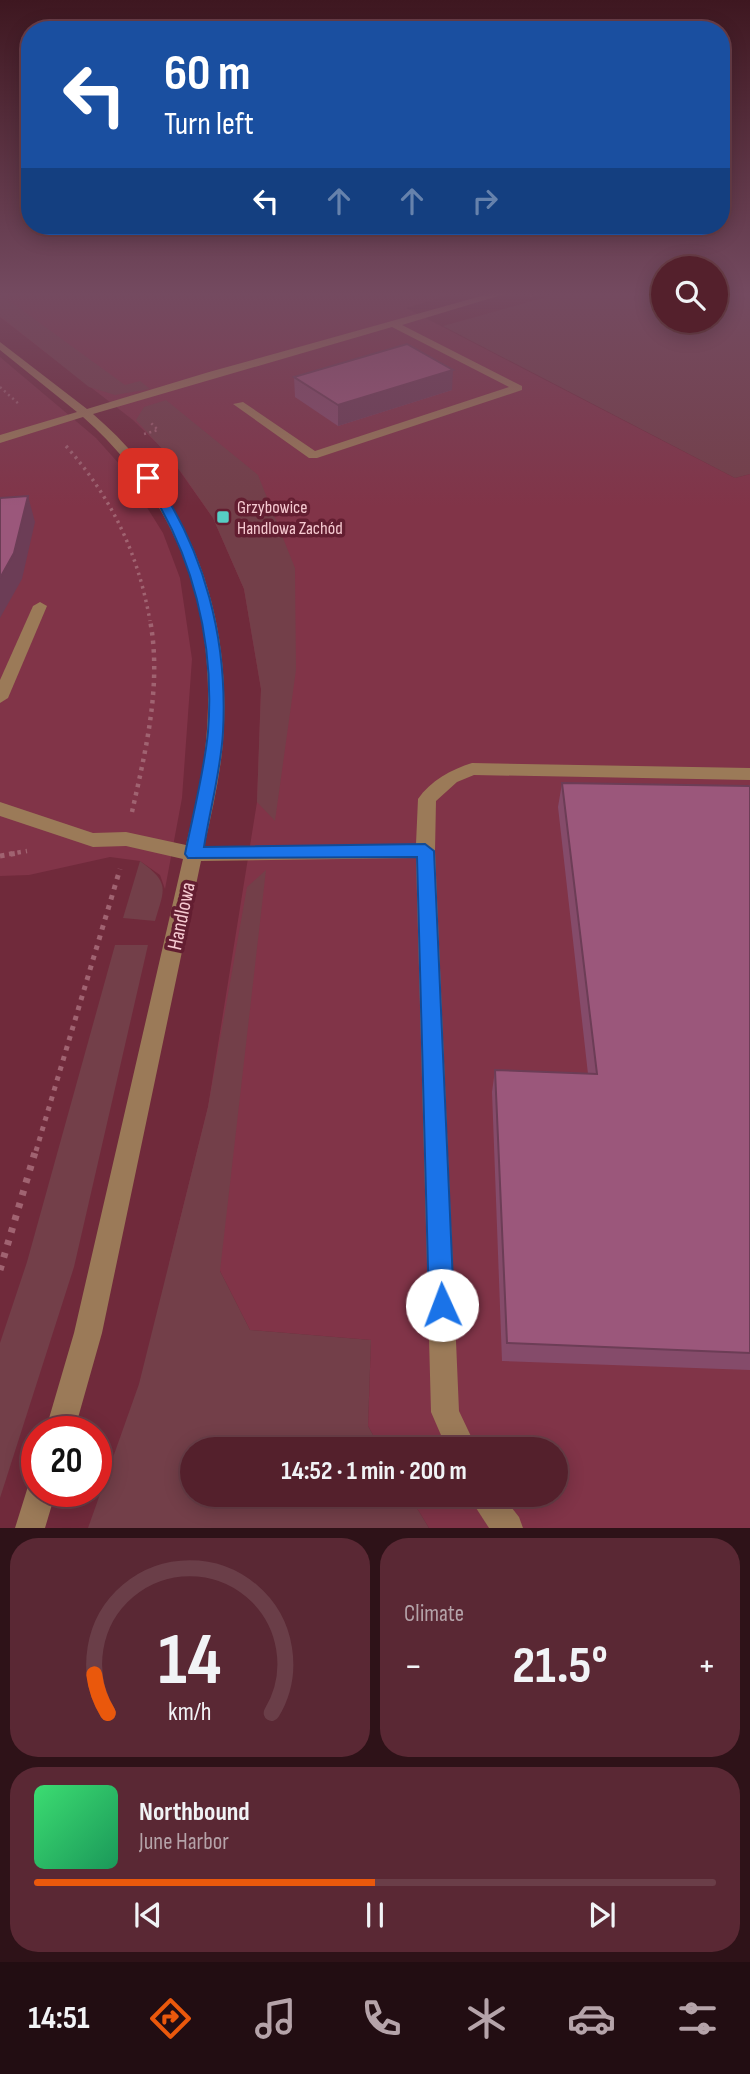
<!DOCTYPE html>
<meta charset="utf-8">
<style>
body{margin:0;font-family:"Sofia Sans Condensed",sans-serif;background:#5a2834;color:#f1f3f6;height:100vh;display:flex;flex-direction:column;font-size:26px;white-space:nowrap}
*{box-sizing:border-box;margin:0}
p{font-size:23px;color:#b5a3a9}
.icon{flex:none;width:38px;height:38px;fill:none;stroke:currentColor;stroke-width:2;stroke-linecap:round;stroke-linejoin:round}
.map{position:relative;height:1528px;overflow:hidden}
.panel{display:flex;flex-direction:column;gap:10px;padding:10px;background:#2e1218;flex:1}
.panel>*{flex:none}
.banner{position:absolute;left:21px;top:21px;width:709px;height:214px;border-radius:28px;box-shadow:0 4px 18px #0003,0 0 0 2px #6a3e48;background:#1a4fa0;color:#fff;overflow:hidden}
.buttons{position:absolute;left:651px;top:256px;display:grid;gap:14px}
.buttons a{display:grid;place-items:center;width:77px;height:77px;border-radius:50%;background:#54202c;box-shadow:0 4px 18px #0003,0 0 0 2px #6a3e48;font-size:35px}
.speed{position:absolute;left:21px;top:1416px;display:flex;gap:14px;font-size:35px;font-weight:700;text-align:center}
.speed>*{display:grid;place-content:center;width:91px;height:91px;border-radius:50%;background:#54202c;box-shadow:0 4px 18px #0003,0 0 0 2px #6a3e48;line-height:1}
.speed .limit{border:10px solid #d22;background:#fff;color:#111}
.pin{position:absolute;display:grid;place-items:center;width:60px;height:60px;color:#fff;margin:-30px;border-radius:14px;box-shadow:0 4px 10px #0006}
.me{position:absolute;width:77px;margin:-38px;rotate:358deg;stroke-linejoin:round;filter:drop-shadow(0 0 5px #0008)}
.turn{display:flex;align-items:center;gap:24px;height:147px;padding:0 28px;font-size:32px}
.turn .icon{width:91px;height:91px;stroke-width:2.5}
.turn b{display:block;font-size:49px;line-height:60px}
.lanes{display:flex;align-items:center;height:66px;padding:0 28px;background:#0003;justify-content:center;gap:35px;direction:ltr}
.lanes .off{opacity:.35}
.big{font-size:52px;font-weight:700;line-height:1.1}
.panel .card{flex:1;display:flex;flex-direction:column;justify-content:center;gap:10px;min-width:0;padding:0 24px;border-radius:28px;background:#5a2834}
.panel .dial{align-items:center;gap:0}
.dial svg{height:182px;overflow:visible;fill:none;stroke:#6a3e48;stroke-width:7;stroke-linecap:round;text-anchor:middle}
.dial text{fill:#f1f3f6;stroke:none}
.song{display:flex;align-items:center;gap:21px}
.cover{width:84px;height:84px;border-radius:10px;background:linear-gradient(135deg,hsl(140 70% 55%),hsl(150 70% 35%))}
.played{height:7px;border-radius:4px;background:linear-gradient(90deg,#ea580c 50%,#6a3e48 50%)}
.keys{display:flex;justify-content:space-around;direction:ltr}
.heat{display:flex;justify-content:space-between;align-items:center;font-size:38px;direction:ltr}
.panel .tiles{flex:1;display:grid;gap:10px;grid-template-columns:1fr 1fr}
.card:last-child{grid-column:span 2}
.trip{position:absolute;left:180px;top:1437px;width:388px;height:70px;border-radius:35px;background:#54202c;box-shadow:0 4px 18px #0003,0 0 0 2px #6a3e48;font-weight:700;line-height:70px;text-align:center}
.tab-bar{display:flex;height:112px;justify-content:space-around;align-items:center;background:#220d12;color:#b5a3a9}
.tab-bar .icon{width:49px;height:49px}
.tab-bar .on{color:#ea580c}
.tab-bar b{font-size:32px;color:#f1f3f6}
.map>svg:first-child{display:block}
.built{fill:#813448}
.green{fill:#733f49}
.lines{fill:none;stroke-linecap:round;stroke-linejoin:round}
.path-far4{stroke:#a06371;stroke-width:2.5;stroke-dasharray:2 3.5;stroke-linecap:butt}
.path-far3{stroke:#a06371;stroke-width:3.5;stroke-dasharray:2.5 4.5;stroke-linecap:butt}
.path-far2{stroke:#a06371;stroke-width:4.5;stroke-dasharray:3.5 5;stroke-linecap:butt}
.path-far1{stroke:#a06371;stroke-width:5;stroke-dasharray:4.5 6;stroke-linecap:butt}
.path{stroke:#a06371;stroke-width:7;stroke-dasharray:5 8;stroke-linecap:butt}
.minor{fill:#9b7a58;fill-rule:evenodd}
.wall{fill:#854b6a}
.shaded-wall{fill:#6c3d56}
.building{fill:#9b577b;stroke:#6c3d56;stroke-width:2}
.route{fill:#1a73e8;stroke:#114b97;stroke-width:2}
.poi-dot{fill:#56cec4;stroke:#631e31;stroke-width:2.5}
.labels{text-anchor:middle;stroke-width:7;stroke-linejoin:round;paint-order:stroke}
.far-poi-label{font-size:18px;fill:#f6cad1;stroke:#631e31;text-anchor:start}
.street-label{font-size:21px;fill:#f6cad1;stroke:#631e31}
</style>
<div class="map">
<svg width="750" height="1528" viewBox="0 0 750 1528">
<rect width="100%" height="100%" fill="#702a3b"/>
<g class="built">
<path d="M0 293H456L406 308 735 478 750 474V1528H429L409 1495 556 1494V1449H381L368 1426 371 1340 250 1330 220 1271 169 1264 208 1107 257 802 261 689 251 630 244 589 213 518 167 453 133 420 0 317Z"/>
<path d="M0 357 96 438 121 466 163 533 180 578 192 659 182 798 165 889 160 875 140 861 110 857 29 875 0 876Z"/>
</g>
<g class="green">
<path d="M561 293H663V320H716V293H750V474L735 478 443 326Z"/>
<path d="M0 294 125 385 140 381 150 389 115 395 89 387 0 316Z"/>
<path d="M166 400 258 475 295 568 296 670 275 821 257 802 261 689 244 589 213 518 174 462 136 420 144 407Z"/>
<path d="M140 861C170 883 165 888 155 921L123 918Z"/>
<path d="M266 870 220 1271 250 1330 371 1340 368 1426 381 1449H192V1494L409 1495 429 1528H88L139 1384 208 1107 247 887Z"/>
<path d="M115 945H148L74 1267 0 1498V1343L27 1262Z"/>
</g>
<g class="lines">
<g class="path-far4">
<path d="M530 296 540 293"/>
<path d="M0 387 20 405"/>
<path d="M144 434 158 430 149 421"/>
</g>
<path class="path-far3" d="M66 446C112 498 138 553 150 621"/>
<g class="path-far2">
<path d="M132 812C146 749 162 684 150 620"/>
<path d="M9 854 27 851"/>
</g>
<g class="path-far1">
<path d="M0 856 18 853"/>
<path d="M36 1151 120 869"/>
</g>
<path class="path" d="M0 1270 36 1149"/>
<g class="minor">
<path d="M492 293H508L402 325 522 386V390L317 458H309L233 404 243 402 315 451 509 387 392 327 93 414C191 498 233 614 223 742 220 777 212 812 204 847L416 844 418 799C430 781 452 769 472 763L750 768V780L474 775 457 782 436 801 435 851 459 1411 477 1449H447L431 1412 416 858 201 861 102 1333 74 1432H45L74 1333 183 859 126 846 93 847 0 816V802L93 833 126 832 186 845C194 811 203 776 206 741 218 612 180 503 83 417L0 443V435L77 412 0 350V342L87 409 209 372Z"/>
<path d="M40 602 47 606 8 698 0 703V680L33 606Z"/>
<path d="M37 1478V1491H56L45 1528H15L30 1480Z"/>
<path d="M467 1494H501L519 1517 523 1528H489Z"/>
</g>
</g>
<g class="wall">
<path d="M294 377 452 390 338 426 295 397Z"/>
<path d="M562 783 750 786V1370L502 1361 492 1092 495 1070 588 1074 558 807Z"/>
</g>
<g class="shaded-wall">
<path d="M453 370 452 390 338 426V405Z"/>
<path d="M28 496 35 522 22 579 0 618V578Z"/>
</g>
<g class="building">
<path d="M407 344 453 370 338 405 294 377Z"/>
<path d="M28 496 14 553 0 578V498Z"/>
<path d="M562 783 750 786V1353L507 1343 495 1070 597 1074Z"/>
</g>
<linearGradient id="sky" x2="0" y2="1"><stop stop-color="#3e1720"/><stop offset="0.58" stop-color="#744a60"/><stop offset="1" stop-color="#744a60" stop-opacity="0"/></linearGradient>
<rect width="750" height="507" fill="url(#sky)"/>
<path class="route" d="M144 475H152C205 550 228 640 223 732 221 770 210 809 204 847L425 844 434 851 454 1305 450 1314 442 1318 433 1314 429 1305 417 857 188 858 185 854C193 814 204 773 208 732 215 643 193 551 142 478Z"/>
<rect class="poi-dot" x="216" y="510" width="14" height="14" rx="3.5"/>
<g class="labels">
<g class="far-poi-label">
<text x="237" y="513">Grzybowice<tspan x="237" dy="21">Handlowa Zachód</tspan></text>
</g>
<g class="street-label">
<text transform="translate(181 916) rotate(-78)" y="7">Handlowa</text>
</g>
</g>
</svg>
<div class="buttons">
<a><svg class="icon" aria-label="search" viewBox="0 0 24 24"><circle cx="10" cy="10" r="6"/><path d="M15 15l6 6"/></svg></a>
</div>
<div class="speed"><div class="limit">20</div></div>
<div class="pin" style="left:148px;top:478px;background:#d93025"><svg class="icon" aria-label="arrive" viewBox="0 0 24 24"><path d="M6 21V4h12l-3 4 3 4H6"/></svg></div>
<svg class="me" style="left:442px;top:1305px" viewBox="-20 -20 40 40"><circle r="19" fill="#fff"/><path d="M0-13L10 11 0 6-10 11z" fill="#1a73e8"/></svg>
<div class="trip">14:52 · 1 min · 200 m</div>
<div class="banner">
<div class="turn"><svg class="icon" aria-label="left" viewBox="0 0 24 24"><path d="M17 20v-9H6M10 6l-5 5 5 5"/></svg><div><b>60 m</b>Turn left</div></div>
<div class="lanes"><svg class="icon" aria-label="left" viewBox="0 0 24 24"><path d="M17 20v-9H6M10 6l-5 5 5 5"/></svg><svg class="icon off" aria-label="ahead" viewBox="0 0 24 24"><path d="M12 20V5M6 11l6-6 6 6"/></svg><svg class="icon off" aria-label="ahead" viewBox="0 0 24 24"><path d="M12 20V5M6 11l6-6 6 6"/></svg><svg class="icon off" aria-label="right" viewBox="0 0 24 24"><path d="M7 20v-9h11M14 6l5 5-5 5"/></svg></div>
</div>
</div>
<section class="panel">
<div class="tiles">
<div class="card dial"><svg viewBox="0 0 100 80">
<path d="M14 69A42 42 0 1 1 86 69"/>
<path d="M14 69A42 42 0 0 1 8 52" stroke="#ea580c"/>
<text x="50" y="56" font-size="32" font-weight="700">14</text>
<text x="50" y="72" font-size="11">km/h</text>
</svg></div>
<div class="card"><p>Climate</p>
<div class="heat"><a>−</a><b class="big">21.5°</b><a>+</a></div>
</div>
<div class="card">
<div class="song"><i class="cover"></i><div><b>Northbound</b><p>June Harbor</p></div></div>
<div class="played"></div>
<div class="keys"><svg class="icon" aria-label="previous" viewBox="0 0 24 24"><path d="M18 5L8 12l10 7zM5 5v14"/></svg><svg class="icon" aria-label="pause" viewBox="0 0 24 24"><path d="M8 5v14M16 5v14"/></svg><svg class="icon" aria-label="next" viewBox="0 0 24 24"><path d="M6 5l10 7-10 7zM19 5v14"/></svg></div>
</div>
</div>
</section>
<nav class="tab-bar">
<b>14:51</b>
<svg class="icon on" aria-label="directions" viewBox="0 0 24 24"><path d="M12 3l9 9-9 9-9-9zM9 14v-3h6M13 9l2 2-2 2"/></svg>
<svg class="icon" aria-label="music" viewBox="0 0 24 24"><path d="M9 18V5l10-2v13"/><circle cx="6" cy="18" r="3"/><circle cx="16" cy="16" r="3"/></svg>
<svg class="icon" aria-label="phone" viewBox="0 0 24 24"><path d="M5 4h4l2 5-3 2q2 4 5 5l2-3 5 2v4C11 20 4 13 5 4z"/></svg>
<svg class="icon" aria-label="climate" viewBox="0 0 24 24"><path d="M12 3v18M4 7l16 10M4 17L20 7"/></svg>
<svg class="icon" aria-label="car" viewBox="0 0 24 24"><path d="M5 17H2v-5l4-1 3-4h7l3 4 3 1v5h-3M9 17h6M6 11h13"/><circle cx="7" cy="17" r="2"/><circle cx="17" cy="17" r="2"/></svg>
<svg class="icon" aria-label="filters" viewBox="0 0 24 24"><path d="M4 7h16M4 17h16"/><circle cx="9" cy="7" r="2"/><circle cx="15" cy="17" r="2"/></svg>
</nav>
